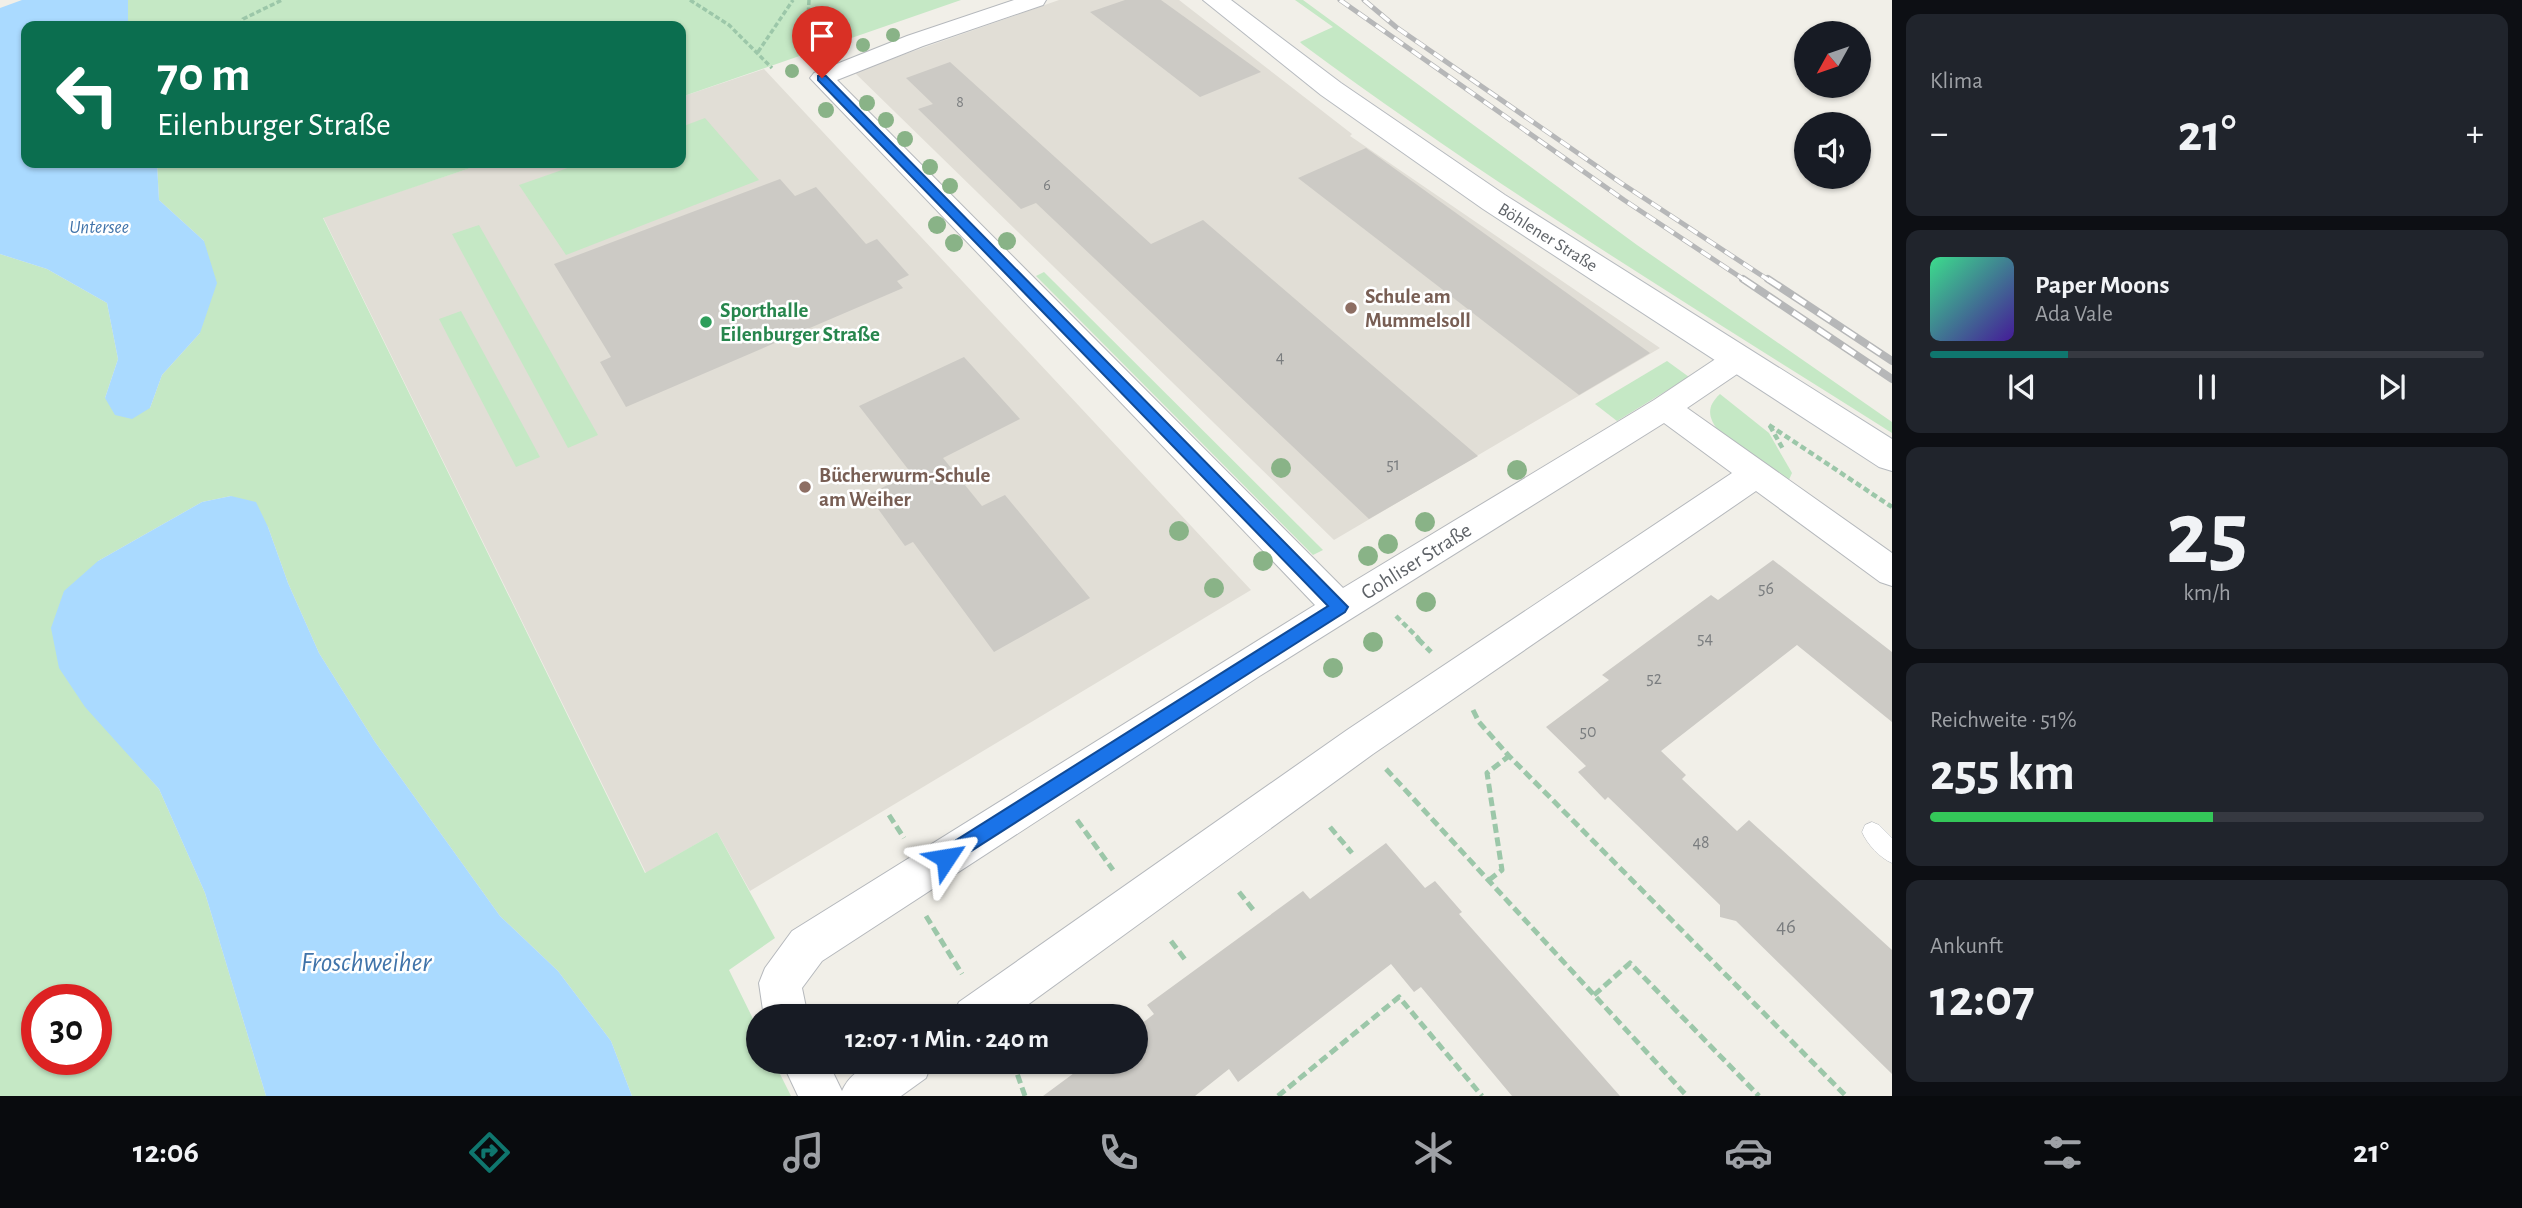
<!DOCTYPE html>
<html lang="de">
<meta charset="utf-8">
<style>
body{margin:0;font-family:"Alegreya Sans",sans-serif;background:#20242c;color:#f1f3f6;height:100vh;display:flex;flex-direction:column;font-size:26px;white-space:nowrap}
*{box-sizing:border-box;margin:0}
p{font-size:23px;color:#9ea1a6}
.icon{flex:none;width:38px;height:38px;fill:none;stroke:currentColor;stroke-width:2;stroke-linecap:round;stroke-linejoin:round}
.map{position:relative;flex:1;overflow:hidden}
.side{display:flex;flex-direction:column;gap:14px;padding:14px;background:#0d0f14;width:630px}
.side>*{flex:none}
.guide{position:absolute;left:21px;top:21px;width:665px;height:147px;border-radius:14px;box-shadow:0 2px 5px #0004;background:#0b6e4f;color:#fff;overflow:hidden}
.needle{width:46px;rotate:230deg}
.fabs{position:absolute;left:1794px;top:21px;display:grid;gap:14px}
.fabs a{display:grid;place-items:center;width:77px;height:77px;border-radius:50%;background:#171b24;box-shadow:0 2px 5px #0004;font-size:35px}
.speed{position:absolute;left:21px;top:984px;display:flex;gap:14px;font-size:35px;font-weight:700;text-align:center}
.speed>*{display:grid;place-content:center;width:91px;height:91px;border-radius:50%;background:#171b24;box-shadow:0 2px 5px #0004;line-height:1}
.speed .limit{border:10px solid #d22;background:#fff;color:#111}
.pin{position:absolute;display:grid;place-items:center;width:60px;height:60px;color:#fff;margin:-72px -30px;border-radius:50% 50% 50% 0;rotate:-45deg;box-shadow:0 0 7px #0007}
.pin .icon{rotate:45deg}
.me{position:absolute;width:77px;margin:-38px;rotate:57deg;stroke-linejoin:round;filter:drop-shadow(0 0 5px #0008)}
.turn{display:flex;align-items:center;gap:24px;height:147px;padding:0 21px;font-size:32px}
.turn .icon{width:91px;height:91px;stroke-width:2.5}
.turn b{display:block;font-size:49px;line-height:60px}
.big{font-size:52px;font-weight:700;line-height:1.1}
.side .widget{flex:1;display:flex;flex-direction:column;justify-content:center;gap:10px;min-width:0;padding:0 24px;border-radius:14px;background:#20242c}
.side .dial{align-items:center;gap:0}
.dial b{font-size:91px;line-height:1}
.song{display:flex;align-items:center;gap:21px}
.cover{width:84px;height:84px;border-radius:10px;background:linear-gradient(135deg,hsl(150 70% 55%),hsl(260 70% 35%))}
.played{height:7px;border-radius:4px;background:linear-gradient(90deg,#0f766e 25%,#363941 25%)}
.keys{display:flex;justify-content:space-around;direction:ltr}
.heat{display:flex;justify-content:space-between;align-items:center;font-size:38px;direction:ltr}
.charge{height:10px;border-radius:5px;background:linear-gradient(90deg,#34c759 51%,#363941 0)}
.trip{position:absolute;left:746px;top:1004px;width:402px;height:70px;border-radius:35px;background:#171b24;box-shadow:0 2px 5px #0004;font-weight:700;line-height:70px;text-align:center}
.tab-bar{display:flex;height:112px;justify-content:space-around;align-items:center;background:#090b0e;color:#9ea1a6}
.tab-bar .icon{width:49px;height:49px}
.tab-bar .active{color:#0f766e}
.tab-bar b{font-size:32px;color:#f1f3f6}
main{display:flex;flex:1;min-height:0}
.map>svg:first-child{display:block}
.education{fill:#e1ded6}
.green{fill:#c5e8c5;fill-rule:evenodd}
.water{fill:#aadaff}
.building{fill:#cccac5}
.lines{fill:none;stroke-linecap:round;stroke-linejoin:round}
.lane-casing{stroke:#b5b8bc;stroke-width:1}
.street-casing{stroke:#b5b8bc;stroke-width:2}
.secondary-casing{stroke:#b6babf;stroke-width:2}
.path-far2{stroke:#9cc7a9;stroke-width:3.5;stroke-dasharray:5 2.5;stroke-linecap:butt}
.path-far1{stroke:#9cc7a9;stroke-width:4.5;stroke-dasharray:6 3.5;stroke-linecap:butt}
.path{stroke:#9cc7a9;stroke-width:5;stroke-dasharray:9 4.5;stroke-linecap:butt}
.lane{fill:#fff;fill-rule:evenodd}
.street{fill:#fff;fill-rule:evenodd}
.secondary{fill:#fff;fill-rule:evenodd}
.rail-far1-casing{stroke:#b6b7b8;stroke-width:5}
.rail-casing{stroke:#b6b7b8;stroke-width:8}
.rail-far1{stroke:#fff;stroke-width:3.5;stroke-dasharray:11;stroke-linecap:butt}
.rail{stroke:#fff;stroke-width:5;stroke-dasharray:15;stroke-linecap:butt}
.tree{fill:#89b387}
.route{fill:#1a73e8;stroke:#114b97;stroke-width:2}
.education-dot{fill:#8d6e63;stroke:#fff;stroke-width:2.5}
.leisure-dot{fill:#2e9e5b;stroke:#fff;stroke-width:2.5}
.labels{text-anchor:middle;stroke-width:5;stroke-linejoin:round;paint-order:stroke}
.far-number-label{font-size:16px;fill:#7a7d7f}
.far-street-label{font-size:18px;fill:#5f6368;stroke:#fff}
.number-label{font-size:18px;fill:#7a7d7f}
.far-water-label{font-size:19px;font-style:italic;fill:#4174aa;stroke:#fff}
.education-label{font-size:21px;font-weight:bold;fill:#785e54;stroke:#fff;text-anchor:start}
.leisure-label{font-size:21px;font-weight:bold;fill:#27864d;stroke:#fff;text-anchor:start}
.street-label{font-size:21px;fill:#5f6368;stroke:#fff}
.near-number-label{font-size:21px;fill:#7a7d7f}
.near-water-label{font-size:28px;font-style:italic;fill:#4174aa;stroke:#fff}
</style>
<main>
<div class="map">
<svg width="1892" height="1096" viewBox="0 0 1892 1096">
<rect width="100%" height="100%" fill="#f1efe8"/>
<g class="education">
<path d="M1059 0H1179L1352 134 1350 136 1356 140 1660 348 1334 540 854 72Z"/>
<path d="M764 69 1251 590 750 891 717 832 646 873 323 217 485 163H681V97Z"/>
</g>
<g class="green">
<path d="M128 0H961L681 97V26H125L128 23Z"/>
<path d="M1295 0H1303L1637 245 1892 422V433C1693 307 1492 185 1302 44L1300 42 1333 27Z"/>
<path d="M705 118 759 180 566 255 519 185 582 163H681V127Z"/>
<path d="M157 163H485L323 218 645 873 717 832 775 938 729 970 758 1029V1062H774L791 1096H632L611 1041 558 971 500 916 375 742 319 653 288 583 268 527 231 496 202 502 98 561 128 754 159 789 205 893 266 1096H0V254L47 269 107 303 118 359 105 398 150 408 162 375 200 333 204 241 159 200ZM37 999H96V1059H37Z"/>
<path d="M479 225 598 435 568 448 452 234Z"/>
<path d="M1044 272 1323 550 1313 555 1036 276Z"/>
<path d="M461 311 540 457 516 467 439 319Z"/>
<path d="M1667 361 1689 377 1617 421 1595 404Z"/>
<path d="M1720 394 1769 433 1792 473 1787 484 1719 432C1708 417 1706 407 1720 394Z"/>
</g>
<g class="water">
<path d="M22 0H128V23L125 26H26V163H157L159 200 204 241 217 283 200 333 162 375 150 408 132 419 115 415 105 398 118 359 107 303 47 269 0 254V8Z"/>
<path d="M231 496 256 502 268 527 288 583 319 653 375 742 500 916 558 971 611 1041 632 1096H266L205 893 159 789 85 707 59 668 51 628 64 591 98 561 202 502Z"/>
</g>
<g class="building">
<path d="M1125 0H1161L1261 72 1200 97 1090 12Z"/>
<path d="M950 62 1151 244 1203 220 1478 456 1369 519 1036 203 1021 209 918 109 933 104 906 78Z"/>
<path d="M1366 148 1650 353 1579 395 1298 178Z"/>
<path d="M780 179 795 196 816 187 866 244 877 239 909 275 897 281 903 288 626 407 600 362 611 357 554 264Z"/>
<path d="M964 357 1020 419 943 458 982 506 1005 495 1090 598 994 652 913 542 905 546 868 495 911 473 859 406Z"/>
<path d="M1773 560 1892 652V722L1797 645 1661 751 1686 775 1682 779 1737 831 1749 820 1892 950V1074L1736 921 1720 917V905L1608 797 1605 800 1578 772 1586 766 1546 727 1609 680 1602 675 1711 595 1718 600Z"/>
<path d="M1386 843 1425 888 1435 881 1462 912 1459 914 1620 1096H1512L1421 987 1414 992 1391 964 1238 1082 1229 1069 1195 1096H1043L1089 1062H1136V1028L1154 1014 1147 1005 1303 891 1310 899Z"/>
</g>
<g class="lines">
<g class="lane-casing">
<path id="lane" d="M1872 822 1879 825 1892 838V863C1880 858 1867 844 1862 832L1865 825Z"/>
</g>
<g class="street-casing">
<g id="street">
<path d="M1014 0H1046L1043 5 923 46 837 80 1343 588 1654 400 1729 350 1739 347 1749 350 1754 358 1749 366 1687 408 1892 553V586L1880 582 1756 491 1373 754 1011 1017H952L959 1002 1347 730 1732 473 1664 423 1258 677 822 961 802 988 808 1017H764L759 983 765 968 792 931 1315 605 810 78 814 73 907 36Z"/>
<path d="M782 1062H828L842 1091C858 1055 899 1062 932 1062L926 1078 901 1096H798Z"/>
</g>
</g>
<g class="secondary-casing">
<path id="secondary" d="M1203 0H1231L1341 83 1505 195 1892 439V471L1879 467 1483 209 1321 95Z"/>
</g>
<g class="path-far2">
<path d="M690 0 729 25 772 68"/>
<path d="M809 0 808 18 823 48"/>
<path d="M240 26 243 19 282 0"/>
<path d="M758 52 793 0"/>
</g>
<g class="path-far1">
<path d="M1769 425 1892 507"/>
<path d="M1770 426 1783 449"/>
<path d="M1396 616 1419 639"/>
</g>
<g class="path">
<path d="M1417 638 1431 652"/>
<path d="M1473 710 1479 722 1509 756 1846 1096"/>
<path d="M1386 769 1687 1096"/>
<path d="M889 815 904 838"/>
<path d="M1077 820 1113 870"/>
<path d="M1330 827 1352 853"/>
<path d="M1489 880 1502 870 1487 773 1509 756"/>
<path d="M1239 892 1255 912"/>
<path d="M926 916 962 974"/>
<path d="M1171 941 1187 962"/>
<path d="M1594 995 1630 963 1759 1096"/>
<path d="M1067 1014 1069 1017"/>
<path d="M1013 1062 1025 1096"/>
<path d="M1278 1096 1399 997 1482 1096"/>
</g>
<use href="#lane" class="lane"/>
<use href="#street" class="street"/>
<use href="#secondary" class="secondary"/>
<g class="rail-far1-casing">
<g id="rail-far1">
<path d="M1340 0 1624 200 1746 281"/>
<path d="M1364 0 1396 27 1621 183 1770 281"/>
</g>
</g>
<g class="rail-casing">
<g id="rail">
<path d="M1743 279 1892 379"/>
<path d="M1768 279 1892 361"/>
</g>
</g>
<use href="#rail-far1" class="rail-far1"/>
<use href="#rail" class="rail"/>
</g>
<g class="tree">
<circle cx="893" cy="35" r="7"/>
<circle cx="863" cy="45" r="7"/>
<circle cx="792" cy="71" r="7"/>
<circle cx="867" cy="103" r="8"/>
<circle cx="826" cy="110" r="8"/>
<circle cx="886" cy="120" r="8"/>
<circle cx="905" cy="139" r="8"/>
<circle cx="930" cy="167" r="8"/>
<circle cx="950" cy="186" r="8"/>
<circle cx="937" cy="225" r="9"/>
<circle cx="1007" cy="241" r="9"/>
<circle cx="954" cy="243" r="9"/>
<circle cx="1281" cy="468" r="10"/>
<circle cx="1517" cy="470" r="10"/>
<circle cx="1425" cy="522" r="10"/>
<circle cx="1179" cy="531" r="10"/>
<circle cx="1388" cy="544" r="10"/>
<circle cx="1368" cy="556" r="10"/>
<circle cx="1263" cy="561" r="10"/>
<circle cx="1214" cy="588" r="10"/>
<circle cx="1426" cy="602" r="10"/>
<circle cx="1373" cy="642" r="10"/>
<circle cx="1333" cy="668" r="10"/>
</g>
<path class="route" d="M818 76H826L1348 607 1345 612 946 867 939 864 936 858 939 851 1328 606 818 80Z"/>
<g class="education-dot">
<circle cx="1351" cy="308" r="7"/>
<circle cx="805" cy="487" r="7"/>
</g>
<circle class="leisure-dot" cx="706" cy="322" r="7"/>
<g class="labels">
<g class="far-number-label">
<text x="960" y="107">8</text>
<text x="1047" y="190">6</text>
</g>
<g class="far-street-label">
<text transform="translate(1548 237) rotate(32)" y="6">Böhlener Straße</text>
</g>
<g class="number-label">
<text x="1280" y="363">4</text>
<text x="1393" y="470">51</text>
<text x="1766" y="594">56</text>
<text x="1705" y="644">54</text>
<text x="1654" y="684">52</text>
<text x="1588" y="737">50</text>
<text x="1701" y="848">48</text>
</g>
<g class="far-water-label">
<text x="99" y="233">Untersee</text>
</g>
<g class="education-label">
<text x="1365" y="303">Schule am<tspan x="1365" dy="24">Mummelsoll</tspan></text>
<text x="819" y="482">Bücherwurm-Schule<tspan x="819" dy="24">am Weiher</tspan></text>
</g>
<g class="leisure-label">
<text x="720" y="317">Sporthalle<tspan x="720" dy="24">Eilenburger Straße</tspan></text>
</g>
<g class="street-label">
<text transform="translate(1416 561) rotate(-32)" y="7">Gohliser Straße</text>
</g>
<g class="near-number-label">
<text x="1786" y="933">46</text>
</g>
<g class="near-water-label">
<text x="366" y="971">Froschweiher</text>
</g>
</g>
</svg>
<div class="fabs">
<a><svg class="needle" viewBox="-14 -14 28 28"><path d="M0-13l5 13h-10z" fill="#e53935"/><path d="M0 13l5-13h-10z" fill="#9ea1a6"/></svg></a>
<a><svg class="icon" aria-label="sound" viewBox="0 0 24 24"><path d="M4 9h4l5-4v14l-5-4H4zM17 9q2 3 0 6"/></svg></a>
</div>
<div class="speed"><div class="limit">30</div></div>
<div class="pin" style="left:822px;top:78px;background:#d93025"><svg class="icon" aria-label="arrive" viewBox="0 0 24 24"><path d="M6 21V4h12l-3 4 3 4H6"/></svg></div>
<svg class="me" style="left:946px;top:858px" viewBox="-20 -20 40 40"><path d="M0-17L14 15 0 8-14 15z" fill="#1a73e8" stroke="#fff" stroke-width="4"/></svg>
<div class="trip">12:07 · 1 Min. · 240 m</div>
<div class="guide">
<div class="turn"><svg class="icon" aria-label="left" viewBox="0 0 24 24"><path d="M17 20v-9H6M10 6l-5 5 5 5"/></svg><div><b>70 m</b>Eilenburger Straße</div></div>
</div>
</div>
<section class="side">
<div class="widget"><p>Klima</p>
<div class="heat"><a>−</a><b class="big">21°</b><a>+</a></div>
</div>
<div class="widget">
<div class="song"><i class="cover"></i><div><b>Paper Moons</b><p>Ada Vale</p></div></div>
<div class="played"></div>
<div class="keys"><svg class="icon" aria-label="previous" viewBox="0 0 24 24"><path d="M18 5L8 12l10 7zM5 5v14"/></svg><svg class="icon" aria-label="pause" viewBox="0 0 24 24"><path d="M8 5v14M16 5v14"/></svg><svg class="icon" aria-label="next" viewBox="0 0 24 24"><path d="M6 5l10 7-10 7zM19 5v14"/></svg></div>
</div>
<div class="widget dial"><b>25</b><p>km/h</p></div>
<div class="widget"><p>Reichweite · 51%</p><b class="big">255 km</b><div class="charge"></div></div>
<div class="widget"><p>Ankunft</p><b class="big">12:07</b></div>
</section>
</main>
<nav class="tab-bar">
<b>12:06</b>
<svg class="icon active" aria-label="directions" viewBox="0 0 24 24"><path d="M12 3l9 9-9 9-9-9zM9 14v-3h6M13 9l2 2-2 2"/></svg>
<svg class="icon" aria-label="music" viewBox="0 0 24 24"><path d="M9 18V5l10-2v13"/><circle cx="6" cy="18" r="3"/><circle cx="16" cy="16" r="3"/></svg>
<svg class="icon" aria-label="phone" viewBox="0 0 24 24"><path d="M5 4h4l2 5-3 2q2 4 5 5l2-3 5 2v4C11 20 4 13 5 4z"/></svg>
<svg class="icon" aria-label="climate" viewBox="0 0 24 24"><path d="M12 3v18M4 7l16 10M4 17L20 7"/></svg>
<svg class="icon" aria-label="car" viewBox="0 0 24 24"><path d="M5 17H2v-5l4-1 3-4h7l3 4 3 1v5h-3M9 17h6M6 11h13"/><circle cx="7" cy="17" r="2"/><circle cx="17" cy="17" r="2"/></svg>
<svg class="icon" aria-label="filters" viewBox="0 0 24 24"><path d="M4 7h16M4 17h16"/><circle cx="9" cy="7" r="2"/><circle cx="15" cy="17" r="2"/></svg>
<b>21°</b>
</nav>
